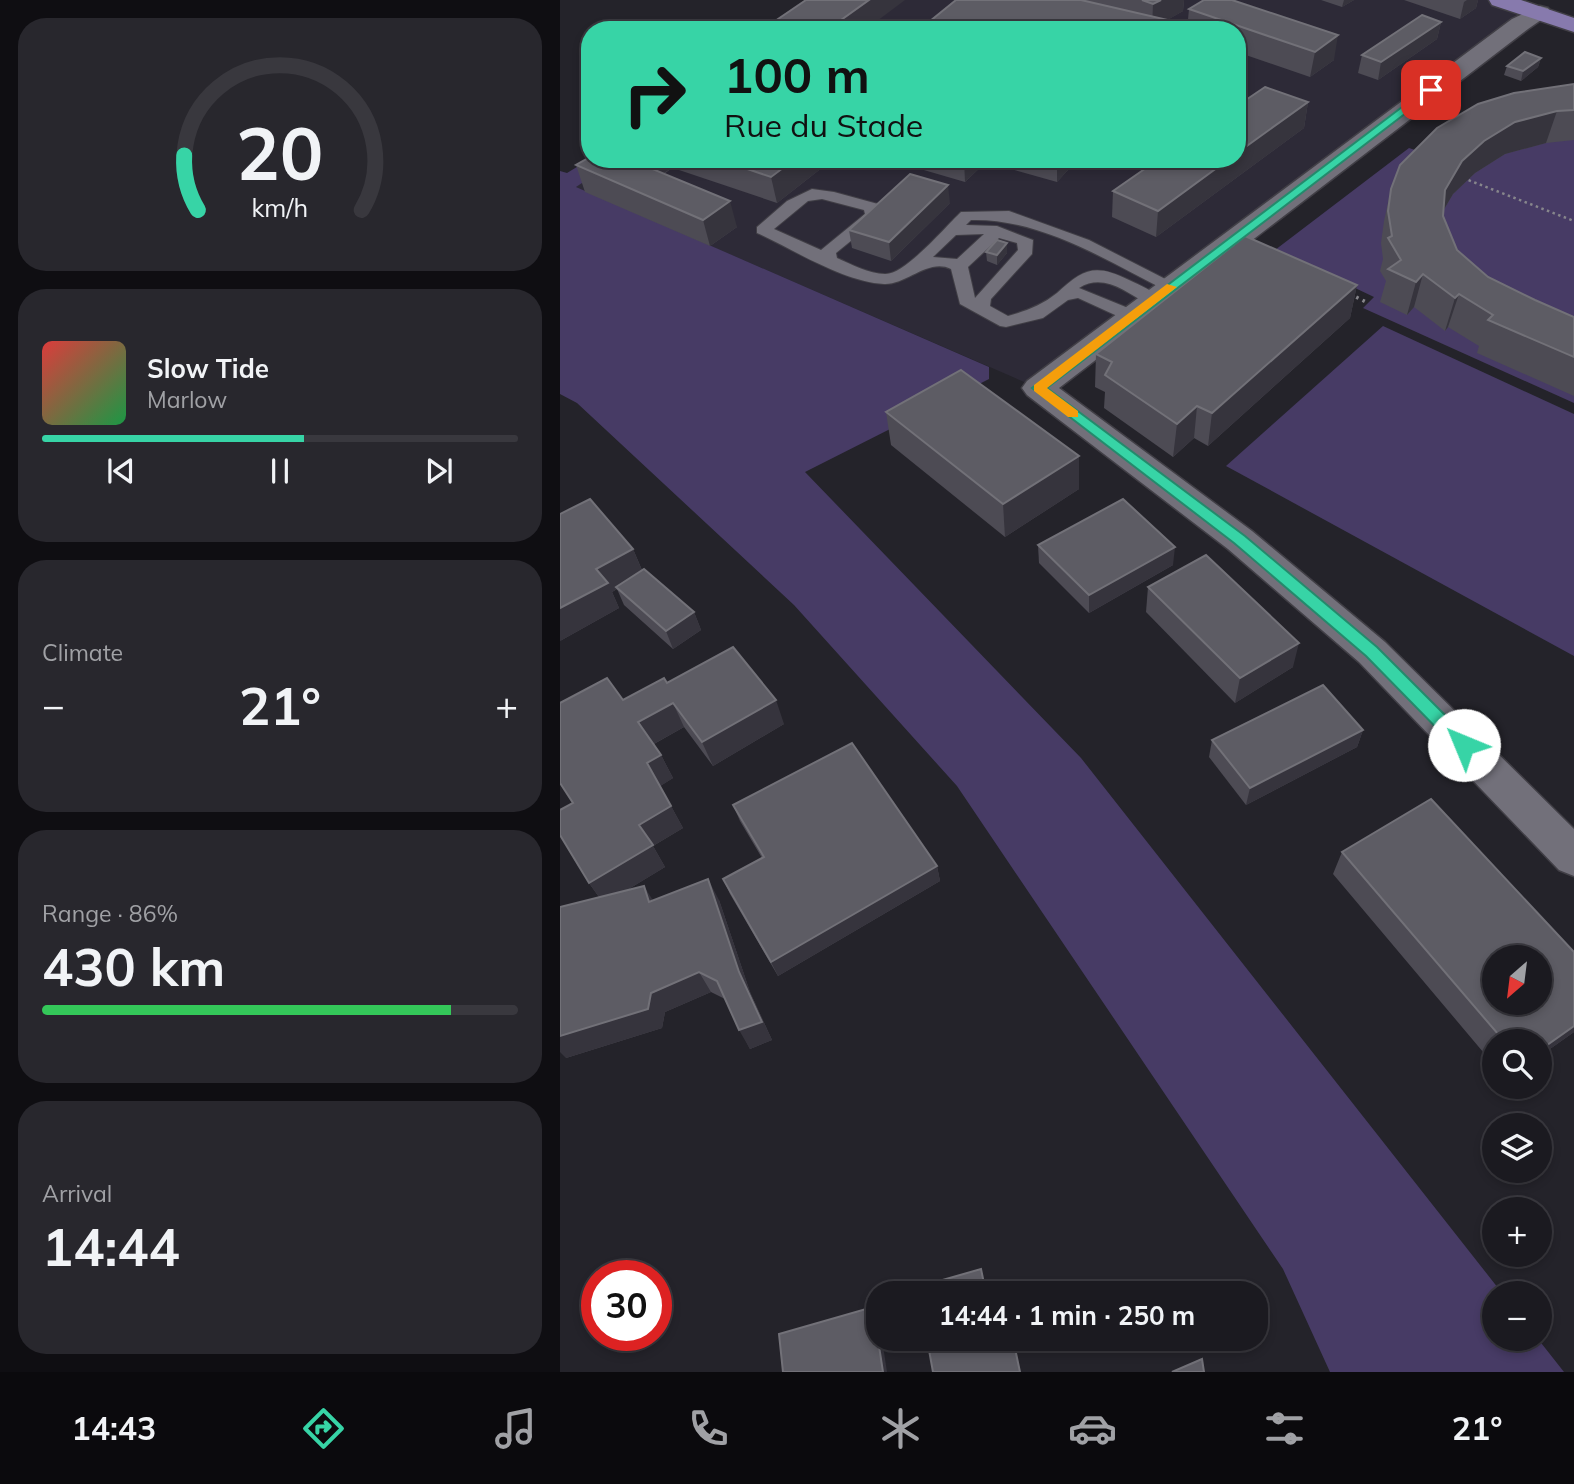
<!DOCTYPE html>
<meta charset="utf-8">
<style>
body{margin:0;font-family:Mulish,sans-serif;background:#28272d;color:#f1f3f6;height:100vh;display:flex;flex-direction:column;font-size:26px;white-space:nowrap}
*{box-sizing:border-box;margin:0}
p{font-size:23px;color:#a0a1a5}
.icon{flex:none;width:38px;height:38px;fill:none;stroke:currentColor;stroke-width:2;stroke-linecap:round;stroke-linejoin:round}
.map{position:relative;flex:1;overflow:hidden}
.drawer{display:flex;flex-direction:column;gap:18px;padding:18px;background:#0f0e12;width:560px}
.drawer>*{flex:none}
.top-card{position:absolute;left:21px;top:21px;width:665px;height:147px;border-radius:28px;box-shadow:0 4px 10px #0003,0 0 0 2px #39383e;background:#37d4a6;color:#111;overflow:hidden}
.needle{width:46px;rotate:208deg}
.fabs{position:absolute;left:922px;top:945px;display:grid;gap:14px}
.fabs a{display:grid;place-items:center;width:70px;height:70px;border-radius:50%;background:#1b1a20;box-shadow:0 4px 10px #0003,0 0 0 2px #39383e;font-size:35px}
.speed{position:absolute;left:21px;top:1260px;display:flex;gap:14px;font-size:35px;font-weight:700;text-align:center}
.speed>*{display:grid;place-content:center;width:91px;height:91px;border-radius:50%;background:#1b1a20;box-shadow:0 4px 10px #0003,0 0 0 2px #39383e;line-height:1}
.speed .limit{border:10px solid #d22;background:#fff;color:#111}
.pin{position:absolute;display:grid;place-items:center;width:60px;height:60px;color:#fff;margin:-30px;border-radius:14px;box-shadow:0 4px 10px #0006}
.me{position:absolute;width:77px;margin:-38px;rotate:315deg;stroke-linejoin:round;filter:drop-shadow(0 0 5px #0008)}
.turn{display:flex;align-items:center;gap:24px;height:147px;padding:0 28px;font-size:32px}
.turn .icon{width:91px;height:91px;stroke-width:2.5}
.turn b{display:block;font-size:49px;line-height:60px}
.big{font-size:52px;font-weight:700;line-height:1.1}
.drawer .card{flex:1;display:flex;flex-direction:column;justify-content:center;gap:10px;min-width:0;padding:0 24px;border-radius:28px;background:#28272d}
.drawer .dial{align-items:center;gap:0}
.dial svg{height:182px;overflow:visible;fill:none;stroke:#39383e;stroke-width:7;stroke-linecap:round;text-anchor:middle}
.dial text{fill:#f1f3f6;stroke:none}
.song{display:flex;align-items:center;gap:21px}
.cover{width:84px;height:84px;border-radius:10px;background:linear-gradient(135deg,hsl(0 70% 55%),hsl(140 70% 35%))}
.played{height:7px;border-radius:4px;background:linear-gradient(90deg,#37d4a6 55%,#39383e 55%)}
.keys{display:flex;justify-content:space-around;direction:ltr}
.heat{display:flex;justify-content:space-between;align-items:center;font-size:38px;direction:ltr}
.charge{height:10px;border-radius:5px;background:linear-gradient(90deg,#34c759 86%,#39383e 0)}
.trip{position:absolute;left:306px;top:1281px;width:402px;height:70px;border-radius:28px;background:#1b1a20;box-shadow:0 4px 10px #0003,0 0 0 2px #39383e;font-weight:700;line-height:70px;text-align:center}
.tabs{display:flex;height:112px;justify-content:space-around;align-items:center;background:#0b0a0d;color:#a0a1a5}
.tabs .icon{width:49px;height:49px}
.tabs .on{color:#37d4a6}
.tabs b{font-size:32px;color:#f1f3f6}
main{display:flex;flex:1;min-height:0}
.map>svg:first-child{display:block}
.built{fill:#2d2a37}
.green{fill:#473b65}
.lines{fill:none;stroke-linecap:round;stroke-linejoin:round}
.lane-casing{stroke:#413f46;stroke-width:2}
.street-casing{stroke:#413f46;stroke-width:3}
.primary-casing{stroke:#413f46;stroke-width:3}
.path-far1{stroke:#87868c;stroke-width:2.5;stroke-dasharray:2.5 3.5;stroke-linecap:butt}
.path{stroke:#87868c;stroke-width:3.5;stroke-dasharray:2.5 4.5;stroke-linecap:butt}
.lane{fill:#72707a;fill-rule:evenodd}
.street{fill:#72707a;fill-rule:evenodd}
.primary{fill:#877aad;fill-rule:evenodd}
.wall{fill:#4d4b54}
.shaded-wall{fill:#36343d}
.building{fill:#5d5c64;stroke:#727178;stroke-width:2;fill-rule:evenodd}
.route{fill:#37d4a6;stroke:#248a6c;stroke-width:2}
.slow{fill:#f59e0b}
</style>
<main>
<section class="drawer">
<div class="card dial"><svg viewBox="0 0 100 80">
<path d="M14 69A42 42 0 1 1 86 69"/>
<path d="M14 69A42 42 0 0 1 8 45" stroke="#37d4a6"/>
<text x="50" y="56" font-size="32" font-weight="700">20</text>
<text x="50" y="72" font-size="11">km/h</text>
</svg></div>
<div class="card">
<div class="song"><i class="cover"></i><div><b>Slow Tide</b><p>Marlow</p></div></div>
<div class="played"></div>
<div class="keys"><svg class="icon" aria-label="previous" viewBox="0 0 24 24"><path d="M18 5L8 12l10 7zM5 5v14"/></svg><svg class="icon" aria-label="pause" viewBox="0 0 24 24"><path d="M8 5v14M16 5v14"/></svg><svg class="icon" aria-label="next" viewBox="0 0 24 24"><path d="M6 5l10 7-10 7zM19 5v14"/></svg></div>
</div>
<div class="card"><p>Climate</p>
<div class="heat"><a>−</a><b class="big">21°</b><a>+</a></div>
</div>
<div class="card"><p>Range · 86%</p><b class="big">430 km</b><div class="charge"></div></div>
<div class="card"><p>Arrival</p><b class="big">14:44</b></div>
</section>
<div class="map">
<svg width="1014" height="1372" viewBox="0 0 1014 1372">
<rect width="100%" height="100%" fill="#24232a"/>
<path class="built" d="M270 0H940L980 13 478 388 15 187 58 159H677V30H226Z"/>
<g class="green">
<path d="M1014 110V403L803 308 814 297 715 250 849 148 870 155Z"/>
<path d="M30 159H58L16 187 429 367V379L245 472 521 758 942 1293H934V1339H978L1004 1372H770L723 1269 397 786 234 605 17 403 0 394V171L7 173Z"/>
<path d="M823 326 1014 414V656L666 466Z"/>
</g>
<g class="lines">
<g class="lane-casing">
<path id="lane" d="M252 189 274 192 318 204 321 215 319 218 276 253 277 258C291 264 309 274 325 274 345 275 386 226 401 212L449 211 529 240 619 286 611 291 605 290C546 260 479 218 411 220L406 225 437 226 473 240 472 254 431 299 430 306 448 316C466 311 482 305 497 293 523 269 535 263 569 280 580 285 594 291 602 300L593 305 587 304C565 291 543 273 519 288L578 312 581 316 578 320H566L518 298 508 300 483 318 446 327 440 326 400 304 391 269C368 258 347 285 324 284 284 282 234 250 197 233V227L227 201ZM262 199 304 210 305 214 261 250 214 229 248 201ZM424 234 397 259 373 257 396 235ZM439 238 457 243 458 250 415 298 408 267Z"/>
</g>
<g class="street-casing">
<path id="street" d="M980 6 988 8 991 13 968 29 499 388 692 531 825 642 1014 829V876L999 870 799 662 668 549 467 395 462 388 467 381 952 19Z"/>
</g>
<g class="primary-casing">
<path id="primary" d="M929 0H961L1014 18V32L932 5Z"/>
</g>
<path class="path-far1" d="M903 178 1014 221"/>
<path class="path" d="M790 294 808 303"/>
<use href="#lane" class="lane"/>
<use href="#street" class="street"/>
<use href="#primary" class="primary"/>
</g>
<g class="wall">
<path d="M396 0H624L623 11 607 20 621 23V30H359Z"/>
<path d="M644 0 774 60 750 77 677 52V30H627L629 9Z"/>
<path d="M761 0H794L782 7Z"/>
<path d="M844 0H918L916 8 900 19Z"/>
<path d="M881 22 877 39 818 80 798 73 802 55Z"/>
<path d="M981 58 978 67 961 81 944 75 947 66Z"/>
<path d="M1014 84V140L986 143 945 154 915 173 893 194 883 211V216L897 250 928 277 975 300 1014 317V396L917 353 919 346 888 327 885 331 854 307 847 315 820 302 826 281 820 271 823 259 821 243 824 221 831 189Z"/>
<path d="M748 102 744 128 596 237 552 217 553 191Z"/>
<path d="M30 159H110L112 168 104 174 177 227 150 246 25 192 16 165Z"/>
<path d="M116 159H262L263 167 217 203 119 170Z"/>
<path d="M326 159H518L497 182 426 162 405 182Z"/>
<path d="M390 203 331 261 292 248 289 230Z"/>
<path d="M447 243V253L437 265 427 261 426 252Z"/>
<path d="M797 285 790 318 648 446 634 438 613 457 544 408 545 392 535 387 536 354Z"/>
<path d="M326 412 519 456V489L445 537 331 445Z"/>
<path d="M478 545 613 565 529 613 479 563Z"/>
<path d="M73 549 82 570 134 612 141 630 113 649 64 605 57 589 52 592 59 608 0 641Z"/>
<path d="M588 587 733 667 675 703 586 612Z"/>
<path d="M107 683 224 724 153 766 124 727 94 744 101 755 113 778 100 786 123 828 93 846 105 867 67 890 92 900H159L190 992 212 1040 190 1049 165 999 151 992 105 1012 102 1028 6 1058 39 897 29 883 13 803 63 700Z"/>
<path d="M803 730 797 747 686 805 649 757 652 740Z"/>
<path d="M173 805 377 866 380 881 218 976 170 894 163 879 202 858 180 821Z"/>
<path d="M782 852 1014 952V1032L980 1056V1041H934V1065L773 874Z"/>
</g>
<g class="shaded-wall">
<path d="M309 0H345L305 30H267Z"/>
<path d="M601 0H624L623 11 592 29 593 4Z"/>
<path d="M784 0H794L782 7Z"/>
<path d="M907 0H918L916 8 900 19 904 2Z"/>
<path d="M881 22 877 39 818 80 821 62Z"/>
<path d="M621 23V30H615Z"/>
<path d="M778 35 774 60 750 77 755 52Z"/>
<path d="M981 58 978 67 961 81 963 71Z"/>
<path d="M748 102 744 128 596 237 598 211 669 159H677V153Z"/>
<path d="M997 111 986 143 945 154 915 173 893 194 876 223 885 190 902 161 924 141 955 122Z"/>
<path d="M77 159H110L112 168 81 187 73 161Z"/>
<path d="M235 159H262L263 167 217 203 211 177Z"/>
<path d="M404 159H426V162L405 182Z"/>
<path d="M497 159H518L497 182Z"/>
<path d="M388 185 390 203 331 261 329 242Z"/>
<path d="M170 201 177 227 150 246 143 220Z"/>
<path d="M447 243V253L437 265V255Z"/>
<path d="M863 274 854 307 847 315 856 282Z"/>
<path d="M797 285 790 318 648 446 652 413Z"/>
<path d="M899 294 888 327 885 331 895 298Z"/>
<path d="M637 406 634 438 613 457 617 424Z"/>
<path d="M519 456V489L445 537 443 504Z"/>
<path d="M615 547 613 565 529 613V595Z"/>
<path d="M73 549 84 575 56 587 57 589 52 592 59 608 0 641V608L36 569Z"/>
<path d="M134 612 141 630 113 649 106 631Z"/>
<path d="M739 643 733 667 675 703 680 678Z"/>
<path d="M216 700 224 724 153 766 142 742Z"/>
<path d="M113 703 124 727 90 746 78 722Z"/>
<path d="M803 730 797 747 686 805 690 788Z"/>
<path d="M101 755 113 778 99 787 87 763Z"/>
<path d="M111 806 123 828 93 846 105 867 44 904 29 883 79 825Z"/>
<path d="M377 866 380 881 218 976 211 962Z"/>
<path d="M148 879 159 900 190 992 212 1040 190 1049 179 1030V972Z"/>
<path d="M84 886 97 907 89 902Z"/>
<path d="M139 972 151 992 105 1012 102 1028 6 1058 0 1052V1036Z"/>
<path d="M1014 1026V1032L980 1056V1050Z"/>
<path d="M313 1307 318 1314V1339H322L327 1372H323Z"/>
</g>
<g class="building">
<path d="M246 0H309L267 30H202Z"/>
<path d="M396 0H521L621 23 615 30H359Z"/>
<path d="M582 0H601L593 4Z"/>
<path d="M644 0H672L778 35 755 52 629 9Z"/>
<path d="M862 15 881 22 821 62 802 55Z"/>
<path d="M965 52 981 58 963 71 947 66Z"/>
<path d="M1014 84V110L997 111 955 122 924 141 902 161 885 190 883 216 897 250 928 277 975 300 1014 317V357L928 320 933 315 899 294 895 298 863 274 856 282 828 269 841 260 828 238 832 236 828 211 831 189 840 165 877 128 918 104 954 93Z"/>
<path d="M705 87 748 102 677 153V106Z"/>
<path d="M30 157V159H77L73 161 170 201 143 220 16 165Z"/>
<path d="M158 159H235L211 177Z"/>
<path d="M599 159H669L598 211 553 191Z"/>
<path d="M350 174 388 185 329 242 289 230Z"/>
<path d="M685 236 797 285 652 413 637 406 617 424 545 375 552 362 536 354Z"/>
<path d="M437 240 447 243 437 255 426 252Z"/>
<path d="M401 370 519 456 443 504 326 412Z"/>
<path d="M30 499 73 549 36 569 48 583 0 608V514Z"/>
<path d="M563 499 615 547 529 595 478 545Z"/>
<path d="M646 555 739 643 680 678 588 587Z"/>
<path d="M84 569 134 612 106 631 56 587Z"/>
<path d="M173 647 216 700 142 742 113 703 78 722 101 755 87 763 111 806 79 825 93 845 29 883 0 835V810L13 803 0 783V703L47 678 63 700 104 678 107 683Z"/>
<path d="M763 685 803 730 690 788 652 740Z"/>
<path d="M292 743 377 866 211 962 163 879 204 857 173 805Z"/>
<path d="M871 799 1014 952V1026L980 1050V1041H944L782 852ZM934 957H980V1003H934Z"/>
<path d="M148 879 179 972 202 1022 179 1030 157 981 139 972 91 993 88 1009 0 1036V907L84 886 89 902Z"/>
<path d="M421 1269 426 1293H359L358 1287Z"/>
<path d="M313 1307 323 1372H223L219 1334Z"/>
<path d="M367 1339H435V1340L439 1339H453L460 1372H373Z"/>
<path d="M642 1359 644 1372H612Z"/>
</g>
<path class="route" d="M867 88 876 90 487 388 685 536 817 647 910 740V750H898L806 656 674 543 472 388Z"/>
<path class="slow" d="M607 284 617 287 487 388 518 411V417H508L474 391V385Z"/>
</svg>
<div class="fabs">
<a><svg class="needle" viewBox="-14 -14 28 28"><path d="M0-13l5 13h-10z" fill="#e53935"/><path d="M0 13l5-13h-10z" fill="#a0a1a5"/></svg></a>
<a><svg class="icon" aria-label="search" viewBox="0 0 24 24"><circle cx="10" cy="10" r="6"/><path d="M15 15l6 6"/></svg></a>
<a><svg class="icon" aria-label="layers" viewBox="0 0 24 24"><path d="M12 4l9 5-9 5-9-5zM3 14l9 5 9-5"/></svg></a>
<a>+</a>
<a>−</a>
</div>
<div class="speed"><div class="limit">30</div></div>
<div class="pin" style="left:871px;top:90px;background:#d93025"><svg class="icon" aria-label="arrive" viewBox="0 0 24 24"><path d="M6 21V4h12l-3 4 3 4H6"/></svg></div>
<svg class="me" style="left:904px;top:745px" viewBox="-20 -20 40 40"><circle r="19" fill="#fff"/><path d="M0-13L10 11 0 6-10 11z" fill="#37d4a6"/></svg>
<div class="trip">14:44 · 1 min · 250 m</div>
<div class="top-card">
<div class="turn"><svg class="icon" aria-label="right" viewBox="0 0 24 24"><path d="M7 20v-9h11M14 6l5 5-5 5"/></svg><div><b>100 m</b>Rue du Stade</div></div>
</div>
</div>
</main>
<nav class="tabs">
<b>14:43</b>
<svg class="icon on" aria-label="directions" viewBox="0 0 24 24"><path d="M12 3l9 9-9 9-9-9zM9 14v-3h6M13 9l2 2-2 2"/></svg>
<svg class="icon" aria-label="music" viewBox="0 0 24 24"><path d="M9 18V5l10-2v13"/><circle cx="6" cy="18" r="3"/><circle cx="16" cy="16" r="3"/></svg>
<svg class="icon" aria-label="phone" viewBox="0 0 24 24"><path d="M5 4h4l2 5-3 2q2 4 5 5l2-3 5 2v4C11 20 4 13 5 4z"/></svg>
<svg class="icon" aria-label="climate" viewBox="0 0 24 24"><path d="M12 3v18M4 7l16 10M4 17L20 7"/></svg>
<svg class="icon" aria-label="car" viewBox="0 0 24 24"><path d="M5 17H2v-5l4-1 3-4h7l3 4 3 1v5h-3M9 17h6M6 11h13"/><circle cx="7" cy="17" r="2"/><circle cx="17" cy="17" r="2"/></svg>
<svg class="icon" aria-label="filters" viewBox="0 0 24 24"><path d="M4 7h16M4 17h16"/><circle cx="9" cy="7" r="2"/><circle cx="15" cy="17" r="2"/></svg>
<b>21°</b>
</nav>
